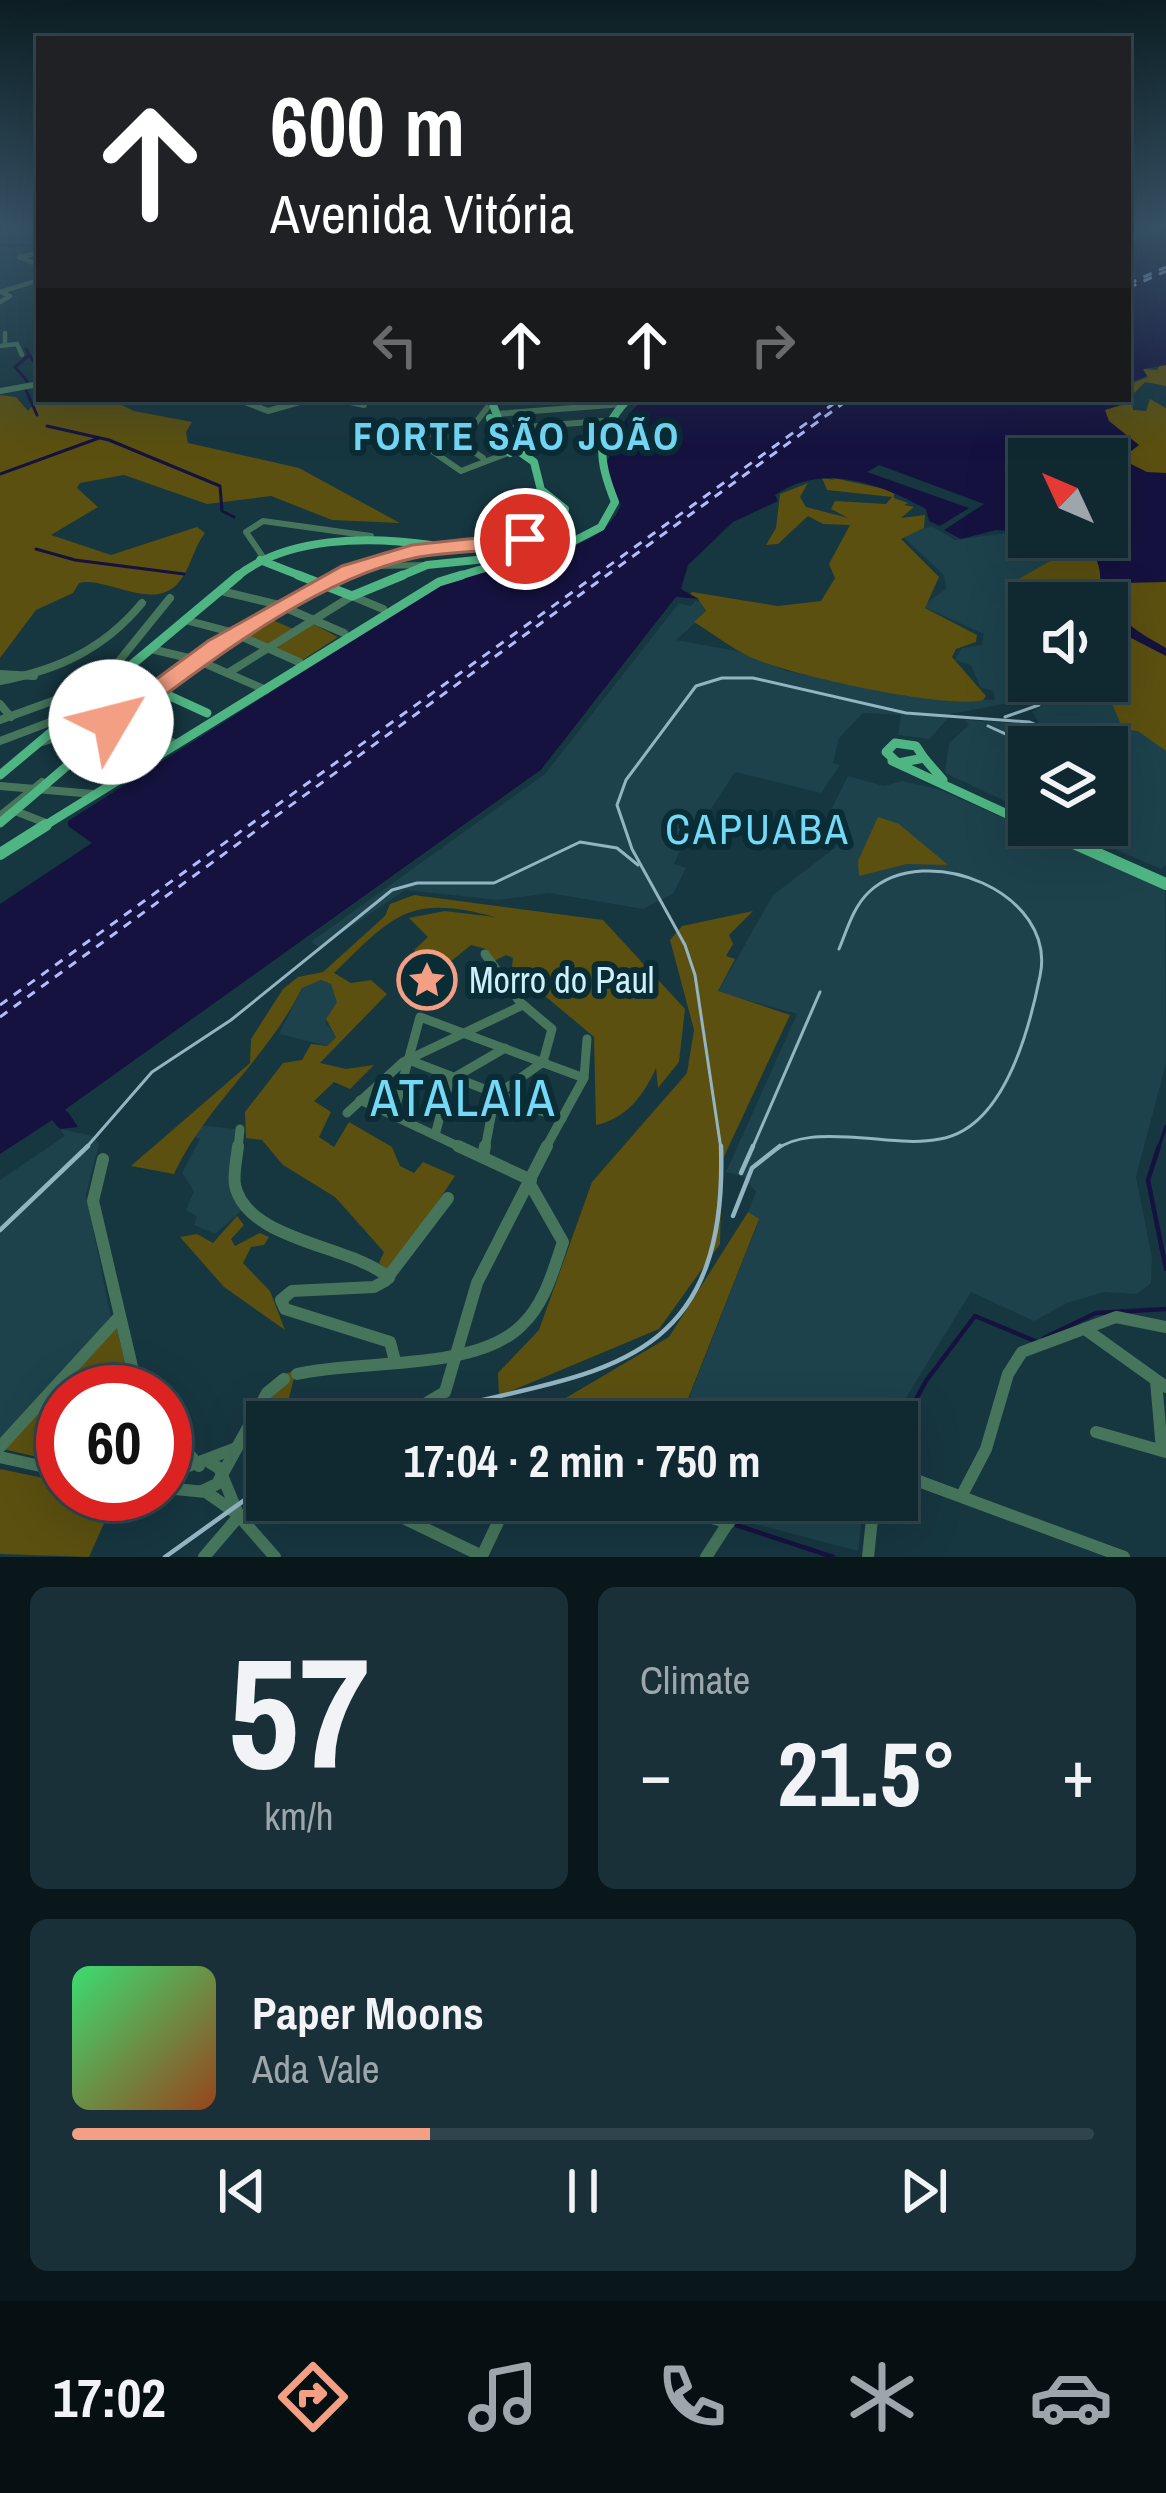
<!DOCTYPE html>
<meta charset="utf-8">
<style>
body{margin:0;font-family:"Archivo Narrow",sans-serif;background:#193038;color:#f1f3f6;height:100vh;display:flex;flex-direction:column;font-size:45px;white-space:nowrap}
*{box-sizing:border-box;margin:0}
p{font-size:39px;color:#9ca6ab}
.icon{flex:none;width:66px;height:66px;fill:none;stroke:currentColor;stroke-width:2;stroke-linecap:round;stroke-linejoin:round}
.map{position:relative;height:1557px;overflow:hidden}
.sheet{display:flex;flex-direction:column;gap:30px;padding:30px;background:#09161a;flex:1}
.sheet>*{flex:none}
.guide{position:absolute;left:36px;top:36px;width:1095px;height:366px;border-radius:0px;box-shadow:0 12px 48px #0002,0 0 0 3px #30444c;background:#202124;color:#fff;overflow:hidden}
.needle{width:78px;rotate:314deg}
.controls{position:absolute;left:1008px;top:438px;display:grid;gap:24px}
.controls a{display:grid;place-items:center;width:120px;height:120px;border-radius:0px;background:#102830;box-shadow:0 12px 48px #0002,0 0 0 3px #30444c;font-size:60px}
.speed{position:absolute;left:36px;top:1365px;display:flex;gap:24px;font-size:60px;font-weight:700;text-align:center}
.speed>*{display:grid;place-content:center;width:156px;height:156px;border-radius:50%;background:#102830;box-shadow:0 12px 48px #0002,0 0 0 3px #30444c;line-height:1}
.speed .limit{border:18px solid #d22;background:#fff;color:#111}
.pin{position:absolute;display:grid;place-items:center;width:102px;height:102px;color:#fff;margin:-51px;border:6px solid #fff;border-radius:50%;box-shadow:0 3px 12px #0007}
.me{position:absolute;width:132px;margin:-66px;rotate:53deg;stroke-linejoin:round;filter:drop-shadow(0 0 9px #0008)}
.turn{display:flex;align-items:center;gap:42px;height:252px;padding:0 36px;font-size:54px}
.turn .icon{width:156px;height:156px;stroke-width:2.5}
.turn b{display:block;font-size:84px;line-height:102px}
.lanes{display:flex;align-items:center;height:114px;padding:0 36px;background:#0003;justify-content:center;gap:60px;direction:ltr}
.lanes .off{opacity:.35}
.big{font-size:90px;font-weight:700;line-height:1.1}
.sheet .card{flex:1;display:flex;flex-direction:column;justify-content:center;gap:18px;min-width:0;padding:0 42px;border-radius:18px;background:#193038}
.sheet .dial{align-items:center;gap:0}
.dial b{font-size:156px;line-height:1}
.song{display:flex;align-items:center;gap:36px}
.cover{width:144px;height:144px;border-radius:18px;background:linear-gradient(135deg,hsl(140 70% 55%),hsl(20 70% 35%))}
.played{height:12px;border-radius:6px;background:linear-gradient(90deg,#f39f83 35%,#30444c 35%)}
.keys{display:flex;justify-content:space-around;direction:ltr}
.heat{display:flex;justify-content:space-between;align-items:center;font-size:66px;direction:ltr}
.sheet .tiles{flex:1;display:grid;gap:30px;grid-template-columns:1fr 1fr}
.card:last-child{grid-column:span 2}
.trip{position:absolute;left:246px;top:1401px;width:672px;height:120px;border-radius:0px;background:#102830;box-shadow:0 12px 48px #0002,0 0 0 3px #30444c;font-weight:700;line-height:120px;text-align:center}
.tabs{display:flex;height:192px;justify-content:space-around;align-items:center;background:#061013;color:#9ca6ab}
.tabs .icon{width:84px;height:84px}
.tabs .on{color:#f39f83}
.tabs b{font-size:54px;color:#f1f3f6}
.map>svg:first-child{display:block}
.built{fill:#1d424c}
.green{fill:#5b5010}
.water{fill:#151240}
.pier{fill:#163640}
.lines{fill:none;stroke-linecap:round;stroke-linejoin:round}
.stream-far1{stroke:#151240;stroke-width:3}
.stream{stroke:#151240;stroke-width:4.5}
.ferry{stroke:#b3bbfc;stroke-width:3;stroke-dasharray:9 8;stroke-linecap:butt}
.minor-far4{stroke:#46755b;stroke-width:4.5}
.minor-far3{stroke:#46755b;stroke-width:6}
.minor-far2{stroke:#46755b;stroke-width:8}
.minor-far1{stroke:#46755b;stroke-width:9}
.minor{stroke:#46755b;stroke-width:12}
.major-far2{stroke:#4fb683;stroke-width:8}
.major-far1{stroke:#4fb683;stroke-width:9}
.major{stroke:#4fb683;stroke-width:12}
.rail-far1{stroke:#93b5c1;stroke-width:3}
.rail{stroke:#93b5c1;stroke-width:4.5}
.route{fill:#f39f83;stroke:#9e6755;stroke-width:3}
.labels{text-anchor:middle;stroke-width:12;stroke-linejoin:round;paint-order:stroke}
.poi-label{font-size:36px;fill:#ccf0fc;stroke:#0a2c35;text-anchor:start}
.far-district-label{font-size:39px;font-weight:bold;letter-spacing:3px;fill:#73d9f7;stroke:#0a2c35}
.quarter-label{font-size:42px;letter-spacing:3px;fill:#73d9f7;stroke:#0a2c35}
.near-quarter-label{font-size:51px;letter-spacing:3px;fill:#73d9f7;stroke:#0a2c35}
</style>
<div class="map">
<svg width="1166" height="1557" viewBox="0 0 1166 1557">
<rect width="100%" height="100%" fill="#163640"/>
<g class="built">
<path d="M931 526 955 540 1013 532 1058 540 1072 550 1019 580 1029 621V681L1077 682 1111 699 1123 728 1137 729 1166 751V865L1161 869 1060 825H1107V747H1029V812L945 773 949 743 969 725 965 720 1040 725 1032 712 1056 697 1052 685 1027 684 1014 702 951 714 930 739 898 735 901 715 863 713 839 738 833 763 840 765 821 793 735 772 701 824 693 822 674 864 686 868 673 894 643 909 549 893 498 900 405 890 320 948 305 938 541 770 676 597 700 602 706 613 676 640 737 651 786 671 929 698 995 700 993 691 980 687 971 665 955 660 962 648 982 645 984 634 922 606 946 589 944 575 902 536Z"/>
<path d="M848 776 884 786 902 781 938 789 1165 890 1166 1063 1136 1177 1152 1258 1151 1283 1137 1294 1104 1292 1067 1303 1034 1321 971 1292 891 1422H843L799 1408 774 1419 744 1412 681 1419 759 1220 748 1212 756 1192 744 1177 726 1172 797 1014 718 992 773 895 835 848 842 833 828 816Z"/>
<path d="M321 980 333 985 339 1003 325 1022 336 1036 328 1046 279 1034 303 987Z"/>
<path d="M197 1125 236 1129 230 1184 242 1210 215 1234 194 1225 197 1216 186 1210 194 1191 182 1173 200 1139 192 1136Z"/>
<path d="M60 1129 93 1136 99 1144 86 1194 111 1318 0 1438V1180L65 1136Z"/>
<path d="M747 1500H864L858 1551 736 1519Z"/>
</g>
<g class="green">
<path d="M1166 356V386L1145 382 1131 396 1133 410 1146 411 1150 399 1166 408V751L1138 731 1123 729 1110 699 1076 683 1052 685 1050 681H1107V603H1029V625L1019 604 1017 580 1066 552 1049 537H1107V459H1029L984 449 1128 399V385L1148 377 1142 369 1157 370Z"/>
<path d="M0 395 16 397 28 411 39 399H109L134 411 192 422 186 432 188 443 299 468 400 523 332 520 271 496 207 504 124 475 80 483 77 488 98 507 51 535 111 555 197 527 205 533C193 548 192 566 179 582 154 613 106 576 79 583L73 593 36 610 0 658Z"/>
<path d="M829 477 894 491V498L908 503 904 505 914 507 901 518 925 515 924 528 901 539 939 577 925 608 977 635 976 642 956 649 952 657 986 696 983 700C943 709 790 675 750 657 731 648 712 633 694 622L706 611 698 599 688 597 692 592 778 606 821 601 835 578 829 564 850 525 823 524 808 516 778 544 766 545 776 528 780 494 808 483 800 497 806 507 848 518 831 509 835 501 886 504 892 497 827 490 822 478 835 480Z"/>
<path d="M268 618 298 631 311 623 338 637 301 661 240 634Z"/>
<path d="M878 817 899 824 948 865 907 864 859 876 858 861Z"/>
<path d="M414 895 603 920 685 1009 679 1062 658 1088 656 1068C644 1095 626 1119 596 1125L594 1037 545 996 537 978 511 976 513 958 506 955 494 961 486 949 471 945 434 975 414 950 428 937 409 918 445 911 495 917C408 894 394 915 334 973L351 983 371 980 387 994 320 1063 346 1069 374 1065 350 1089 334 1082 314 1101 331 1112 319 1137 334 1147 349 1122 392 1147 400 1166 414 1173 423 1162 455 1176 390 1273 379 1263 384 1252 335 1197 283 1165 262 1140 246 1138 245 1112 283 1063 302 1060 311 1044 327 1046 336 1037 326 1019 337 1002 331 984 321 980 302 988C266 1060 207 1104 174 1174L131 1166 250 1063 251 1039 283 989 298 977 323 972 385 916 390 904Z"/>
<path d="M753 911 729 935 733 944 726 956 735 959 718 991 790 1015 722 1161 720 1244 659 1329 499 1396 498 1373 539 1330 592 1182 687 1073 694 1030 670 940 682 926Z"/>
<path d="M748 1212 759 1219 684 1409C646 1434 596 1425 559 1402L669 1337Z"/>
<path d="M237 1216 244 1225 231 1239 235 1246 260 1233 269 1237 264 1245 251 1247 243 1263 270 1291 285 1330 224 1287 180 1237 197 1234 213 1243Z"/>
<path d="M116 1325 132 1392H63V1463L3 1449Z"/>
<path d="M296 1370 283 1422H267L266 1472 245 1492 254 1446 249 1441 282 1375Z"/>
<path d="M0 1469 63 1482V1494H117L89 1557 0 1554Z"/>
</g>
<g class="water">
<path d="M1166 228V365L1143 369 1147 376 1128 383V244Z"/>
<path d="M1128 396V403L1105 410 1109 421 1139 445 1121 459 1147 472 1166 473V582L1122 583C1100 615 1141 633 1166 648V656L1108 626 1107 603H1098C1105 563 1098 545 1056 537H1107V459H1029V533L996 530 961 539 944 530 984 504 879 465 867 472 969 508 940 526 929 521 926 509C874 480 819 464 775 495L778 501 733 522 688 565 681 589 699 599 676 597 541 770 66 1109 78 1127 60 1129 52 1120 0 1154V904L92 843 68 826V821L432 590C446 584 461 575 476 571 521 556 600 556 621 505L603 470C618 443 618 418 645 399Z"/>
</g>
<path class="pier" d="M676 597 695 601 691 606 679 603 545 774 75 1111 85 1120 80 1123 65 1110 541 770Z"/>
<g class="lines">
<g class="stream-far1">
<path d="M0 245 39 246"/>
<path d="M26 349 33 361"/>
<path d="M27 381 15 367 28 356"/>
<path d="M26 390 37 415"/>
<path d="M47 426 109 440 220 486 222 511 234 517"/>
<path d="M0 474 99 438"/>
<path d="M36 549 75 560 184 574"/>
<path d="M1158 1149 1166 1126"/>
</g>
<g class="stream">
<path d="M1159 1146 1148 1180 1166 1269"/>
<path d="M1044 1338 1096 1313 1166 1309"/>
<path d="M897 1434 926 1381 975 1316 1035 1341"/>
<path d="M733 1524 833 1557"/>
</g>
<g class="ferry">
<path d="M1128 284 1166 267"/>
<path d="M1128 288 1166 271"/>
<path d="M0 1005 840 399"/>
<path d="M0 1017 849 399"/>
</g>
<g class="minor-far4">
<path d="M38 265 19 257 39 253"/>
<path d="M0 292 39 280"/>
<path d="M0 302 10 296 3 293"/>
<path d="M5 333V345"/>
<path d="M0 346 17 344 22 355"/>
</g>
<g class="minor-far3">
<path d="M0 391 39 384"/>
<path d="M237 399 268 411 310 399"/>
<path d="M315 399H347"/>
<path d="M346 401 364 405"/>
<path d="M496 414 623 404"/>
<path d="M502 429 602 421"/>
<path d="M422 433 452 437 483 458"/>
<path d="M419 442 461 471 508 453"/>
<path d="M472 449 470 430 487 408"/>
<path d="M263 557 246 532 263 521 371 536"/>
<path d="M375 566 427 565"/>
<path d="M331 578 384 555 438 546"/>
</g>
<g class="minor-far2">
<path d="M315 585 338 575"/>
<path d="M225 592 279 605"/>
<path d="M286 608 344 633"/>
<path d="M189 621 231 632"/>
<path d="M236 634 299 662"/>
<path d="M151 649 197 660 266 690"/>
<path d="M228 673 352 596 383 609"/>
<path d="M0 674 34 676"/>
<path d="M0 681C58 670 104 649 142 603"/>
<path d="M73 694 110 682"/>
<path d="M58 700 115 666 170 598"/>
<path d="M0 704 11 717"/>
<path d="M0 720 58 699"/>
<path d="M120 720 174 743"/>
<path d="M0 741 66 716"/>
<path d="M42 742 103 724"/>
<path d="M90 742 120 708 199 654"/>
<path d="M0 786 94 794"/>
<path d="M15 811 46 823"/>
<path d="M0 816 42 782"/>
</g>
<g class="minor-far1">
<path d="M409 1060 562 1119"/>
<path d="M360 1100 464 1149"/>
<path d="M347 1113 403 1062 523 1005"/>
<path d="M393 1116 420 1017 584 1078"/>
<path d="M435 1135 450 1080 505 1048"/>
<path d="M238 1149 240 1129"/>
<path d="M485 1149 495 1096 543 1062 552 1029 520 1002 485 954"/>
<path d="M545 1149 584 1078 587 1039"/>
</g>
<g class="minor">
<path d="M238 1146C237 1157 233 1174 235 1185 247 1242 353 1245 389 1278"/>
<path d="M458 1146 531 1180"/>
<path d="M483 1157 485 1146"/>
<path d="M103 1159 93 1201 138 1392"/>
<path d="M1085 1329 1166 1387"/>
<path d="M395 1361 390 1342 285 1309 281 1300 292 1291 374 1287 385 1281 448 1198"/>
<path d="M297 1374C360 1359 476 1372 522 1325 545 1303 553 1271 563 1242L530 1184"/>
<path d="M1156 1381 1162 1450"/>
<path d="M557 1417 565 1422"/>
<path d="M395 1422 445 1392 477 1283 547 1146"/>
<path d="M165 1426 199 1466"/>
<path d="M1096 1432 1166 1452"/>
<path d="M0 1447 118 1318"/>
<path d="M0 1457 63 1471"/>
<path d="M209 1462 219 1468 239 1516 275 1557"/>
<path d="M166 1471 179 1462 182 1446"/>
<path d="M897 1473 1124 1557"/>
<path d="M165 1475 236 1448"/>
<path d="M165 1488 206 1492 233 1511"/>
<path d="M202 1491 217 1484 267 1393 284 1379"/>
<path d="M963 1493 986 1449 1008 1374 1022 1352 1116 1317 1166 1327"/>
<path d="M366 1500 482 1556"/>
<path d="M653 1500 729 1523"/>
<path d="M482 1556 508 1501"/>
<path d="M204 1557 239 1516"/>
<path d="M706 1557 743 1500"/>
<path d="M868 1557 874 1500"/>
</g>
<g class="major-far2">
<path d="M490 418 500 445 510 453"/>
<path d="M260 560 306 578"/>
<path d="M235 578C286 536 369 536 431 545"/>
<path d="M338 578 394 556 515 541 562 525 565 509 541 490 534 462 507 443 491 399"/>
<path d="M396 578 427 565 486 559"/>
<path d="M452 578 572 542 601 527 615 502C598 458 594 435 628 399"/>
</g>
<g class="major-far1">
<path d="M298 575 352 596 403 575"/>
<path d="M83 710 150 687 207 713"/>
<path d="M895 743 916 746 924 758 898 763 886 752Z"/>
<path d="M924 758 943 780"/>
<path d="M892 761 1029 824"/>
<path d="M0 775 239 575"/>
<path d="M0 823C109 733 211 628 346 575"/>
<path d="M1032 825 1040 828"/>
<path d="M41 828 439 582 462 575"/>
</g>
<g class="major">
<path d="M1033 825 1166 884"/>
<path d="M0 854 46 825"/>
</g>
<g class="rail-far1">
<path d="M1016 597 1029 632"/>
<path d="M1005 717 1039 705 1046 681"/>
<path d="M988 726 1034 747"/>
<path d="M85 1149 152 1072 231 1020 392 890 417 883H494L580 842 617 848 638 865"/>
<path d="M721 1149 695 975 685 945 632 849 617 805 626 780 696 686 722 678H753L906 713 1029 722 1089 747"/>
<path d="M752 1149 820 992"/>
<path d="M777 1149C797 1135 824 1136 848 1137 878 1138 910 1145 940 1139 1004 1128 1029 1031 1040 976 1058 893 926 839 869 892 853 907 847 930 839 949"/>
</g>
<g class="rail">
<path d="M741 1173 753 1146"/>
<path d="M733 1216 752 1168 780 1146"/>
<path d="M0 1230 88 1146"/>
<path d="M392 1422C575 1370 729 1389 721 1146"/>
<path d="M165 1557 267 1484"/>
</g>
</g>
<linearGradient id="sky" x2="0" y2="1"><stop stop-color="#0c1e23"/><stop offset="0.51" stop-color="#365264"/><stop offset="1" stop-color="#365264" stop-opacity="0"/></linearGradient>
<rect width="1166" height="445" fill="url(#sky)"/>
<path class="route" d="M525 533 536 539 533 544C494 553 453 550 414 558 310 581 205 666 120 728L111 730 98 722 208 641 342 566 412 545Z"/>
<defs>
<g id="sight-ring" transform="scale(3)"><circle r="9.5" fill="#0a2c35" stroke="#f39f83" stroke-width="1.5"/><path d="M0-6L1.8-2.2L6-1.7L2.9 1.2L3.7 5.4L0 3.3L-3.7 5.4L-2.9 1.2L-6-1.7L-1.8-2.2Z" fill="#f39f83"/></g>
</defs>
<g fill-rule="evenodd">
<use href="#sight-ring" x="427" y="980"/>
</g>
<g class="labels">
<g class="poi-label">
<text x="469" y="993">Morro do Paul</text>
</g>
<g class="far-district-label">
<text x="517" y="450">FORTE SÃO JOÃO</text>
</g>
<g class="quarter-label">
<text x="758" y="844">CAPUABA</text>
</g>
<g class="near-quarter-label">
<text x="464" y="1116">ATALAIA</text>
</g>
</g>
</svg>
<div class="controls">
<a><svg class="needle" viewBox="-14 -14 28 28"><path d="M0-13l5 13h-10z" fill="#e53935"/><path d="M0 13l5-13h-10z" fill="#9ca6ab"/></svg></a>
<a><svg class="icon" aria-label="sound" viewBox="0 0 24 24"><path d="M4 9h4l5-4v14l-5-4H4zM17 9q2 3 0 6"/></svg></a>
<a><svg class="icon" aria-label="layers" viewBox="0 0 24 24"><path d="M12 4l9 5-9 5-9-5zM3 14l9 5 9-5"/></svg></a>
</div>
<div class="speed"><div class="limit">60</div></div>
<div class="pin" style="left:525px;top:539px;background:#d93025"><svg class="icon" aria-label="arrive" viewBox="0 0 24 24"><path d="M6 21V4h12l-3 4 3 4H6"/></svg></div>
<svg class="me" style="left:111px;top:722px" viewBox="-20 -20 40 40"><circle r="19" fill="#fff"/><path d="M0-13L10 11 0 6-10 11z" fill="#f39f83"/></svg>
<div class="trip">17:04 · 2 min · 750 m</div>
<div class="guide">
<div class="turn"><svg class="icon" aria-label="ahead" viewBox="0 0 24 24"><path d="M12 20V5M6 11l6-6 6 6"/></svg><div><b>600 m</b>Avenida Vitória</div></div>
<div class="lanes"><svg class="icon off" aria-label="left" viewBox="0 0 24 24"><path d="M17 20v-9H6M10 6l-5 5 5 5"/></svg><svg class="icon" aria-label="ahead" viewBox="0 0 24 24"><path d="M12 20V5M6 11l6-6 6 6"/></svg><svg class="icon" aria-label="ahead" viewBox="0 0 24 24"><path d="M12 20V5M6 11l6-6 6 6"/></svg><svg class="icon off" aria-label="right" viewBox="0 0 24 24"><path d="M7 20v-9h11M14 6l5 5-5 5"/></svg></div>
</div>
</div>
<section class="sheet">
<div class="tiles">
<div class="card dial"><b>57</b><p>km/h</p></div>
<div class="card"><p>Climate</p>
<div class="heat"><a>−</a><b class="big">21.5°</b><a>+</a></div>
</div>
<div class="card">
<div class="song"><i class="cover"></i><div><b>Paper Moons</b><p>Ada Vale</p></div></div>
<div class="played"></div>
<div class="keys"><svg class="icon" aria-label="previous" viewBox="0 0 24 24"><path d="M18 5L8 12l10 7zM5 5v14"/></svg><svg class="icon" aria-label="pause" viewBox="0 0 24 24"><path d="M8 5v14M16 5v14"/></svg><svg class="icon" aria-label="next" viewBox="0 0 24 24"><path d="M6 5l10 7-10 7zM19 5v14"/></svg></div>
</div>
</div>
</section>
<nav class="tabs">
<b>17:02</b>
<svg class="icon on" aria-label="directions" viewBox="0 0 24 24"><path d="M12 3l9 9-9 9-9-9zM9 14v-3h6M13 9l2 2-2 2"/></svg>
<svg class="icon" aria-label="music" viewBox="0 0 24 24"><path d="M9 18V5l10-2v13"/><circle cx="6" cy="18" r="3"/><circle cx="16" cy="16" r="3"/></svg>
<svg class="icon" aria-label="phone" viewBox="0 0 24 24"><path d="M5 4h4l2 5-3 2q2 4 5 5l2-3 5 2v4C11 20 4 13 5 4z"/></svg>
<svg class="icon" aria-label="climate" viewBox="0 0 24 24"><path d="M12 3v18M4 7l16 10M4 17L20 7"/></svg>
<svg class="icon" aria-label="car" viewBox="0 0 24 24"><path d="M5 17H2v-5l4-1 3-4h7l3 4 3 1v5h-3M9 17h6M6 11h13"/><circle cx="7" cy="17" r="2"/><circle cx="17" cy="17" r="2"/></svg>
</nav>
